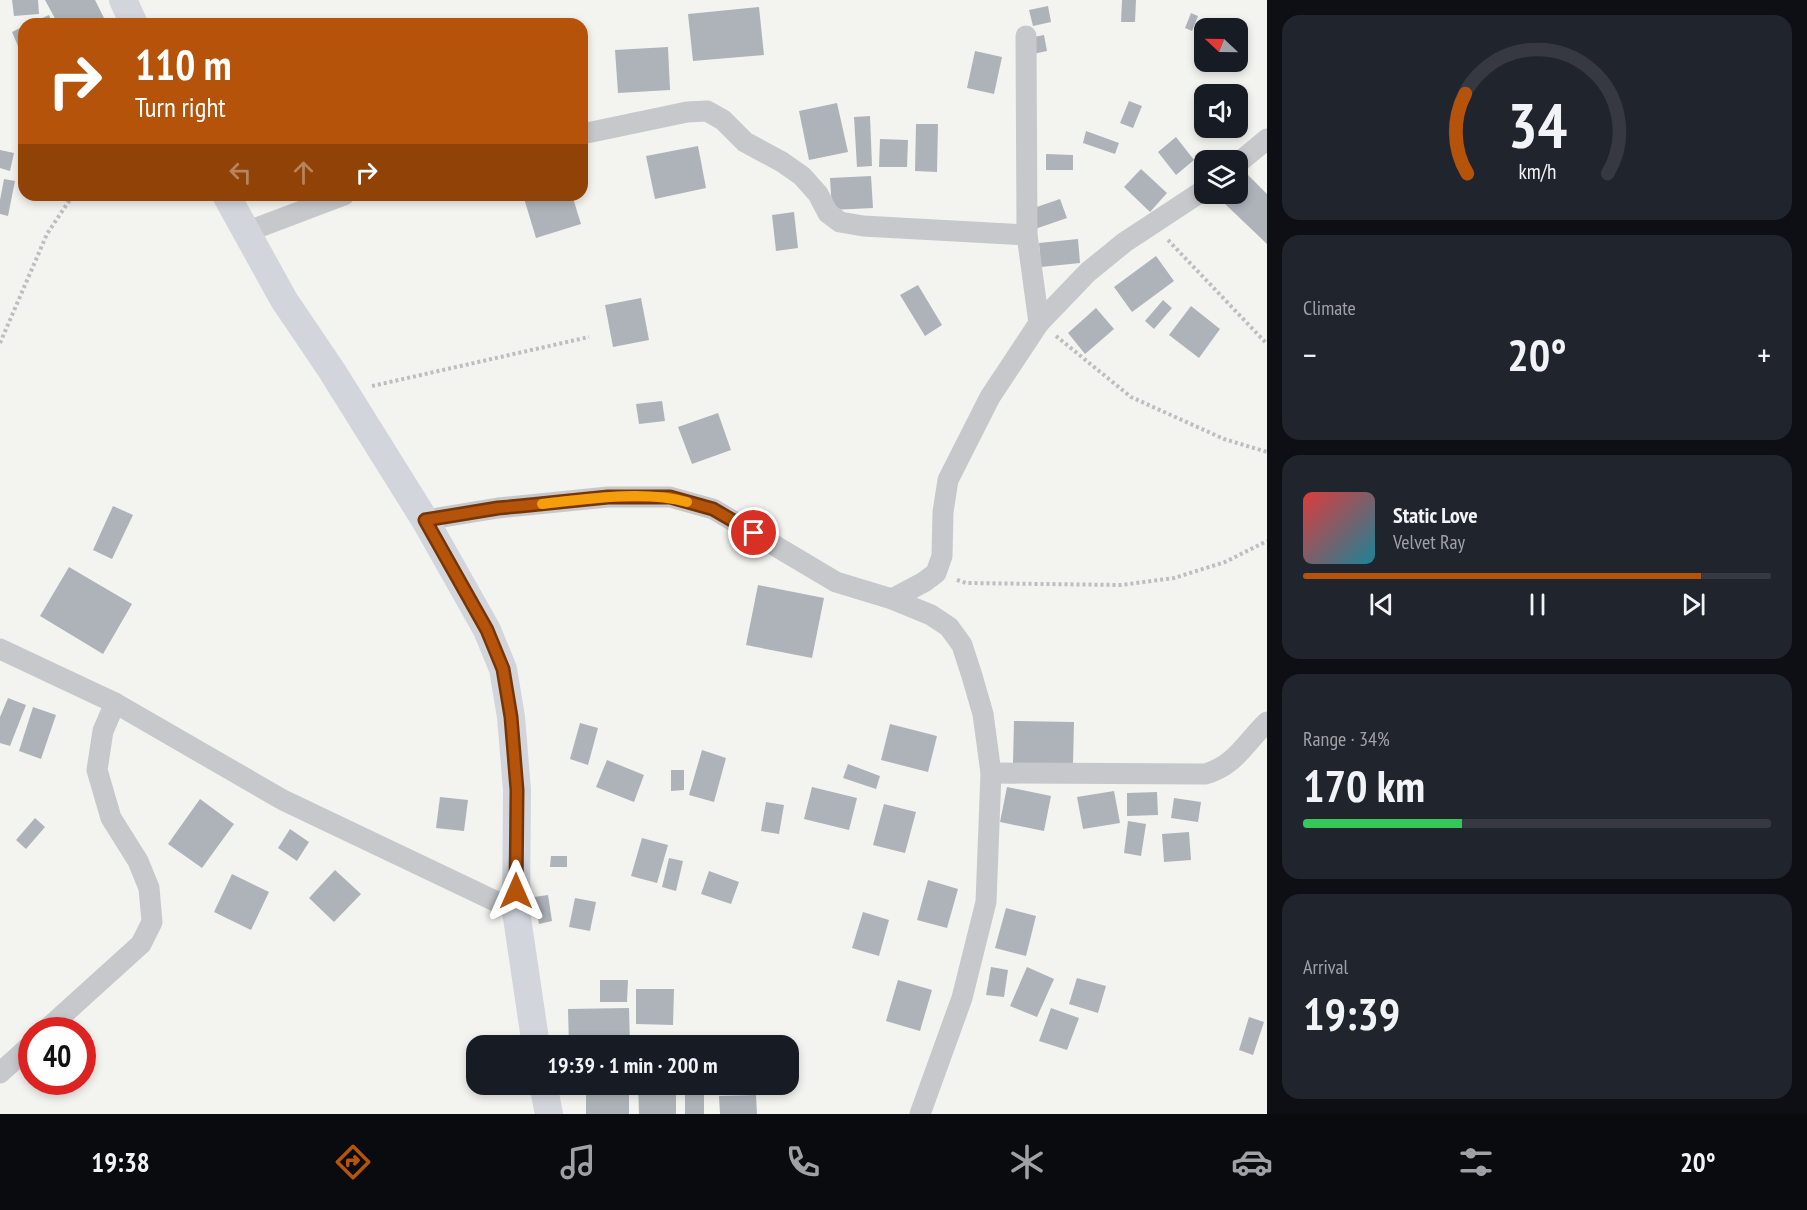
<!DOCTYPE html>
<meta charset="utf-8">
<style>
body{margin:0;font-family:"PT Sans Narrow",sans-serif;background:#20242c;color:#f1f3f6;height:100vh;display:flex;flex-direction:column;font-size:22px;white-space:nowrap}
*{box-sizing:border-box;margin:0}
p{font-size:20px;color:#9ea1a6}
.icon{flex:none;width:33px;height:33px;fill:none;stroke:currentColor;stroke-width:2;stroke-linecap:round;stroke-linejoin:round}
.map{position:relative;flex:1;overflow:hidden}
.panel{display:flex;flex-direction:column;gap:15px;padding:15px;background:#0d0f14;width:540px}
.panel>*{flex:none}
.top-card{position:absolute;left:18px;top:18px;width:570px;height:183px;border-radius:18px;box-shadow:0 3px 9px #0003;background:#b45309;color:#fff;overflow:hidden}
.needle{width:39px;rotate:292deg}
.controls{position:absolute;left:1194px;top:18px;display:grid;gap:12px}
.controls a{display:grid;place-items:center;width:54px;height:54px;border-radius:12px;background:#171b24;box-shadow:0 3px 9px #0003;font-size:30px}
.speed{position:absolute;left:18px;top:1017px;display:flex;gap:12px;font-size:30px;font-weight:700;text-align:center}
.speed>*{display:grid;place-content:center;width:78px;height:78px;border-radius:50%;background:#171b24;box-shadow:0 3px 9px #0003;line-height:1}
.speed .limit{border:9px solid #d22;background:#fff;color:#111}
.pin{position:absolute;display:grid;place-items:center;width:51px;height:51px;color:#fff;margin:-26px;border:3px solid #fff;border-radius:50%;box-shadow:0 2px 6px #0007}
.me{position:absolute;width:66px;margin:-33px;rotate:0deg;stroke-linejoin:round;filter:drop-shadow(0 0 4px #0008)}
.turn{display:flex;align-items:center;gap:21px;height:126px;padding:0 18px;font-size:27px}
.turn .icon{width:78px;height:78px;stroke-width:2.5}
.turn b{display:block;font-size:42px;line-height:51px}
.lanes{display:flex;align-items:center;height:57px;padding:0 18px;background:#0003;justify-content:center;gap:30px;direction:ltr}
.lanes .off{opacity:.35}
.big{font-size:45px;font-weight:700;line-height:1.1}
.panel .card{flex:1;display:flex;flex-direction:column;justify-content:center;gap:9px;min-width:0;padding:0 21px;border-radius:18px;background:#20242c}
.panel .dial{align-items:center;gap:0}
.dial svg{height:156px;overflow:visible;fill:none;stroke:#363941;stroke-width:7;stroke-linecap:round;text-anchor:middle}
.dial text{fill:#f1f3f6;stroke:none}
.song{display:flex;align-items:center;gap:18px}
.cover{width:72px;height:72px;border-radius:9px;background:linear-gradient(135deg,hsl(0 70% 55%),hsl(190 70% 35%))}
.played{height:6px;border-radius:3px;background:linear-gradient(90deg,#b45309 85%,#363941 85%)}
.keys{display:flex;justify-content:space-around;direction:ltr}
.heat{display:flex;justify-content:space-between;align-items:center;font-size:33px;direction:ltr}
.charge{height:9px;border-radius:4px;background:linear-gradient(90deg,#34c759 34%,#363941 0)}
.trip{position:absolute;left:466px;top:1035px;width:333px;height:60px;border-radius:18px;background:#171b24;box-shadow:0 3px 9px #0003;font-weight:700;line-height:60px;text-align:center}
.tabs{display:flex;height:96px;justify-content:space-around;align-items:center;background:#090b0e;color:#9ea1a6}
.tabs .icon{width:42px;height:42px}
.tabs .current{color:#b45309}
.tabs b{font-size:27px;color:#f1f3f6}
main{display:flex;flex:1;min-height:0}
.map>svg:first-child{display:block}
.building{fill:#aeb3ba}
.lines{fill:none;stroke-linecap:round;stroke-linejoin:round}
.path{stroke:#bdbec0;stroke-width:4;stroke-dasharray:3 3;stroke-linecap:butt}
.street{stroke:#c6c8cc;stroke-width:21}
.secondary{stroke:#d2d6dc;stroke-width:28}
.route-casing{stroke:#753606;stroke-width:15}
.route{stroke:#b45309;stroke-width:10}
.slow{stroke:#f59e0b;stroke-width:10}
</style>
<main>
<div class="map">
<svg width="1267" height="1114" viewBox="0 0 1267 1114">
<rect width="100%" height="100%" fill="#f3f4ef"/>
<g class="building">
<path d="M12 0H38L39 14 14 16Z"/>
<path d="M45 0H95L107 24H58Z"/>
<path d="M1122 0H1136L1135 22H1121Z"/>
<path d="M1048 6 1051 22 1033 26 1029 10Z"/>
<path d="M759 7 764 55 693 61 688 14Z"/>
<path d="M1191 13 1198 16 1192 31 1185 28Z"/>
<path d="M49 15 53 24H29Z"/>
<path d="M24 26V60L12 32Z"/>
<path d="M1044 35 1047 51 1033 54 1029 38Z"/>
<path d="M668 47 670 90 618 93 615 50Z"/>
<path d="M975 51 1002 57 994 94 967 88Z"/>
<path d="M1129 101 1142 106 1133 128 1120 123Z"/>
<path d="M837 103 848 152 809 160 799 111Z"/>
<path d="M870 116 872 166 857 167 854 117Z"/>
<path d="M916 124H938L937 172 915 171Z"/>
<path d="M1086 131 1119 143 1115 154 1083 143Z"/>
<path d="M1176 137 1194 160 1176 175 1158 152Z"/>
<path d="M880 139 908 140 907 167H879Z"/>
<path d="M698 146 706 188 655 199 646 156Z"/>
<path d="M0 150 14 153 10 171 0 168Z"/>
<path d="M1046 154 1073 155V170H1046Z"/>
<path d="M1141 169 1167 193 1150 212 1124 187Z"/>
<path d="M1248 175 1267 194V244L1223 202 1230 194H1238V186Z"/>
<path d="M871 176 873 208 832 210 830 178Z"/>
<path d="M4 179 15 181 8 216 0 214V200Z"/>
<path d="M523 195H572L581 224 536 238Z"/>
<path d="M1060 199 1067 218 1035 229 1028 210Z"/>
<path d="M794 212 798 248 776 251 772 215Z"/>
<path d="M1078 239 1080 263 1041 267 1039 243Z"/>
<path d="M1156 256 1174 281 1132 312 1114 287Z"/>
<path d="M918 285 942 325 925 336 900 295Z"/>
<path d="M641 298 649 340 613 347 605 305Z"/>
<path d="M1163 300 1172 308 1154 329 1145 321Z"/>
<path d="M1191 306 1220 329 1199 358 1169 335Z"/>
<path d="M1096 308 1114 329 1085 354 1068 333Z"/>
<path d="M662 401 665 421 639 424 636 404Z"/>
<path d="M718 413 731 450 692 464 678 427Z"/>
<path d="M113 506 133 515 112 559 93 550Z"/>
<path d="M69 567 132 604 103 654 40 616Z"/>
<path d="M758 585 824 598 812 658 746 645Z"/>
<path d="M8 698 26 705 10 746 0 743V717Z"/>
<path d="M33 707 56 715 41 759 19 751Z"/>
<path d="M1014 721 1074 722 1073 764 1013 763Z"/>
<path d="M580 723 598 728 588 765 570 759Z"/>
<path d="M890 724 937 736 928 772 881 760Z"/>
<path d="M702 750 726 758 714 802 689 795Z"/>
<path d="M607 760 644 775 634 802 596 787Z"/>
<path d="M848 764 880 776 876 789 843 778Z"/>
<path d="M671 770H684V790L671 791Z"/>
<path d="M812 787 857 798 849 830 804 819Z"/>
<path d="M1007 787 1051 796 1044 831 1000 822Z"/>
<path d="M1114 791 1120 823 1083 829 1077 797Z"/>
<path d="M1157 792 1158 815 1127 816V793Z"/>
<path d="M440 797 468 800 464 831 436 828Z"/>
<path d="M1174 798 1201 802 1198 822 1171 818Z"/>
<path d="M200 799 234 824 202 868 168 844Z"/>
<path d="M766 802 784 805 779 834 761 831Z"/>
<path d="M884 804 916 812 905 853 873 845Z"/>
<path d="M35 818 45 827 26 849 16 840Z"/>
<path d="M1128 821 1146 824 1141 856 1124 853Z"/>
<path d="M290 829 309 842 297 861 278 848Z"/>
<path d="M1189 832 1191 860 1164 862 1162 834Z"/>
<path d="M642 838 668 845 657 883 631 876Z"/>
<path d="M551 856H567V867H550Z"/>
<path d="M669 858 683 861 676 891 662 887Z"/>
<path d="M335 870 361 894 334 922 309 898Z"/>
<path d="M709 871 739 882 731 904 701 894Z"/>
<path d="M232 874 269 892 251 930 214 912Z"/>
<path d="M928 880 958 889 947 928 917 920Z"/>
<path d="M548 895 552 921 539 924 534 897Z"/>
<path d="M575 898 596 902 590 931 569 927Z"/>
<path d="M1006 908 1036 916 1026 956 995 948Z"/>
<path d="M863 912 889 920 879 956 852 948Z"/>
<path d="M991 967 1008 970 1004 997 986 995Z"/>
<path d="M1027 967 1054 979 1037 1017 1010 1006Z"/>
<path d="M1077 978 1106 986 1098 1013 1069 1004Z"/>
<path d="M600 980H628L627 1002H600Z"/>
<path d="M898 980 932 990 920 1031 886 1021Z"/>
<path d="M636 989H674L673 1025 636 1024Z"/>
<path d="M629 1008 630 1045 569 1046 568 1009Z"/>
<path d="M1051 1008 1079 1018 1067 1050 1039 1041Z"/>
<path d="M1249 1017 1264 1022 1253 1055 1239 1050Z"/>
<rect x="586" y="1084" width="43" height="30"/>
<path d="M638 1084H676V1114H639Z"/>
<rect x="685" y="1084" width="19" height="30"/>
<path d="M756 1095 757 1114H720L719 1096Z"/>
</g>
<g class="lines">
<g class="path">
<path d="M1168 240 1267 344"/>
<path d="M1056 336 1131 397 1224 439 1267 452"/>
<path d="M0 343 47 234 73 195"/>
<path d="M372 386 589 337"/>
<path d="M957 580 966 583 1121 585 1174 578 1225 562 1267 541"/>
</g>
<g class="street">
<path d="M1026 36 1027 235 1039 323"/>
<path d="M582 134 687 112 707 111 723 120 745 142 782 162 802 176 818 194 828 213 840 222 863 226 1027 235"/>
<path d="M1238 163 1267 139"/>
<path d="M246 232 344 195"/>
<path d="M425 520 498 508 608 497H670L713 509 836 582 892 599 931 615 949 627 962 645 972 676 983 714 991 773 986 902 962 998 920 1114"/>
<path d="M892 599 924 582 936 573 942 556 943 512 948 480 990 397 1039 323 1088 272 1125 242 1204 190"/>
<path d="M0 649 115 703 283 800 516 911"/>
<path d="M991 773 1205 774C1235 766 1246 742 1267 722"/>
<path d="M46 1030 141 944 152 922 149 888 138 861 111 818 97 770 103 731 115 703"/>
<path d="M0 1073 32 1044"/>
</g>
<g class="secondary">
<path d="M123 0 134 24"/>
<path d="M226 195 284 300 332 371 425 520 487 630 503 669 511 717 517 790 516 911 536 1046"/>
<path d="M543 1084 549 1114"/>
</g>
</g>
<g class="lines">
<g class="route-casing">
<path id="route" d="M516 891 517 790 511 717 503 669 487 630 425 520 498 508 520 506 608 497H670L713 509 754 533"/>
</g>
<use href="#route" class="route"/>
<path class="slow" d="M542 504C586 499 644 490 687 502"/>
</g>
</svg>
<div class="controls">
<a><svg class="needle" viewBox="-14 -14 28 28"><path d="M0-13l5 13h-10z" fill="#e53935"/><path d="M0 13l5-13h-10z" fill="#9ea1a6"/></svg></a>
<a><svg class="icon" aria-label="sound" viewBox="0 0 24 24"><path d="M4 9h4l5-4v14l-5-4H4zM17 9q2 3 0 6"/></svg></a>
<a><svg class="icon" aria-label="layers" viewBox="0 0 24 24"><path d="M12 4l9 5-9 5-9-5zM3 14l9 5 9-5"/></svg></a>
</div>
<div class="speed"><div class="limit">40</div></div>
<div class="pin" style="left:754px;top:533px;background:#d93025"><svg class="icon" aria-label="arrive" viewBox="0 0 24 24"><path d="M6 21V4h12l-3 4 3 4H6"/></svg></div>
<svg class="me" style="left:516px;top:891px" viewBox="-20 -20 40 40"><path d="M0-17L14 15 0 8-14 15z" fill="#b45309" stroke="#fff" stroke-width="4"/></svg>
<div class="trip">19:39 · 1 min · 200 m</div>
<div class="top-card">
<div class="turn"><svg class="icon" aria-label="right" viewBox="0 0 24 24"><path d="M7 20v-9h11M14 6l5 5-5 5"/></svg><div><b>110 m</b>Turn right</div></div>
<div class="lanes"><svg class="icon off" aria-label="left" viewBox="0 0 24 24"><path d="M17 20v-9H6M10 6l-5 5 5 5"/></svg><svg class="icon off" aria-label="ahead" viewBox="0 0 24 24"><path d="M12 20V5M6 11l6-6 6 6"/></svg><svg class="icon" aria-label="right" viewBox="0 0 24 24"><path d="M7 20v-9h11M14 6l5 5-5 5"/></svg></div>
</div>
</div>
<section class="panel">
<div class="card dial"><svg viewBox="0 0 100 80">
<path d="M14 69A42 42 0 1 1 86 69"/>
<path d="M14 69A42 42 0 0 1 13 28" stroke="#b45309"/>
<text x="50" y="56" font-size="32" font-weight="700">34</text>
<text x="50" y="72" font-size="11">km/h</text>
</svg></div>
<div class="card"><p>Climate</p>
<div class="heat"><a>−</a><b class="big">20°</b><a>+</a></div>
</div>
<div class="card">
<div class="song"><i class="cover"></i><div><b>Static Love</b><p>Velvet Ray</p></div></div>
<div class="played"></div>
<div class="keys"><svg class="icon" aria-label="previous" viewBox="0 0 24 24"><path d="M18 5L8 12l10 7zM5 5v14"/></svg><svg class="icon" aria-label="pause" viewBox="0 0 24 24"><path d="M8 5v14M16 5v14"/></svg><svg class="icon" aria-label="next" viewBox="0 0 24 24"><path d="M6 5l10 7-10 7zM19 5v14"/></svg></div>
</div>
<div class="card"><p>Range · 34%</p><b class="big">170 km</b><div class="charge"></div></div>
<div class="card"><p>Arrival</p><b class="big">19:39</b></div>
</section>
</main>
<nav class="tabs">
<b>19:38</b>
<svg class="icon current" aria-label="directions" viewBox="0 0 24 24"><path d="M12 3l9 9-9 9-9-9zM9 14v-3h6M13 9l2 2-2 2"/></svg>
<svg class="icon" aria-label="music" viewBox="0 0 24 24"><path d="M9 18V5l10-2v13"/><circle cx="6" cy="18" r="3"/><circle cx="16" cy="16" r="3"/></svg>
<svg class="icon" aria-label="phone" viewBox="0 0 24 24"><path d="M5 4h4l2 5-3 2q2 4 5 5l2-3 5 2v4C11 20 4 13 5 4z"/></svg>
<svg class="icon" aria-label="climate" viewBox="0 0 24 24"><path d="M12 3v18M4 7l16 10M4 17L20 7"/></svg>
<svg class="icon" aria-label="car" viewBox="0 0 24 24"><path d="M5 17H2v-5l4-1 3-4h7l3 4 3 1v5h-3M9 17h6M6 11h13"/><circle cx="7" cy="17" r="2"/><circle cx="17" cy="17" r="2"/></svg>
<svg class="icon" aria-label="filters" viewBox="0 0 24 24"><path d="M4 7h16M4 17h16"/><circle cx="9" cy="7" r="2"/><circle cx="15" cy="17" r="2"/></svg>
<b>20°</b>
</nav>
